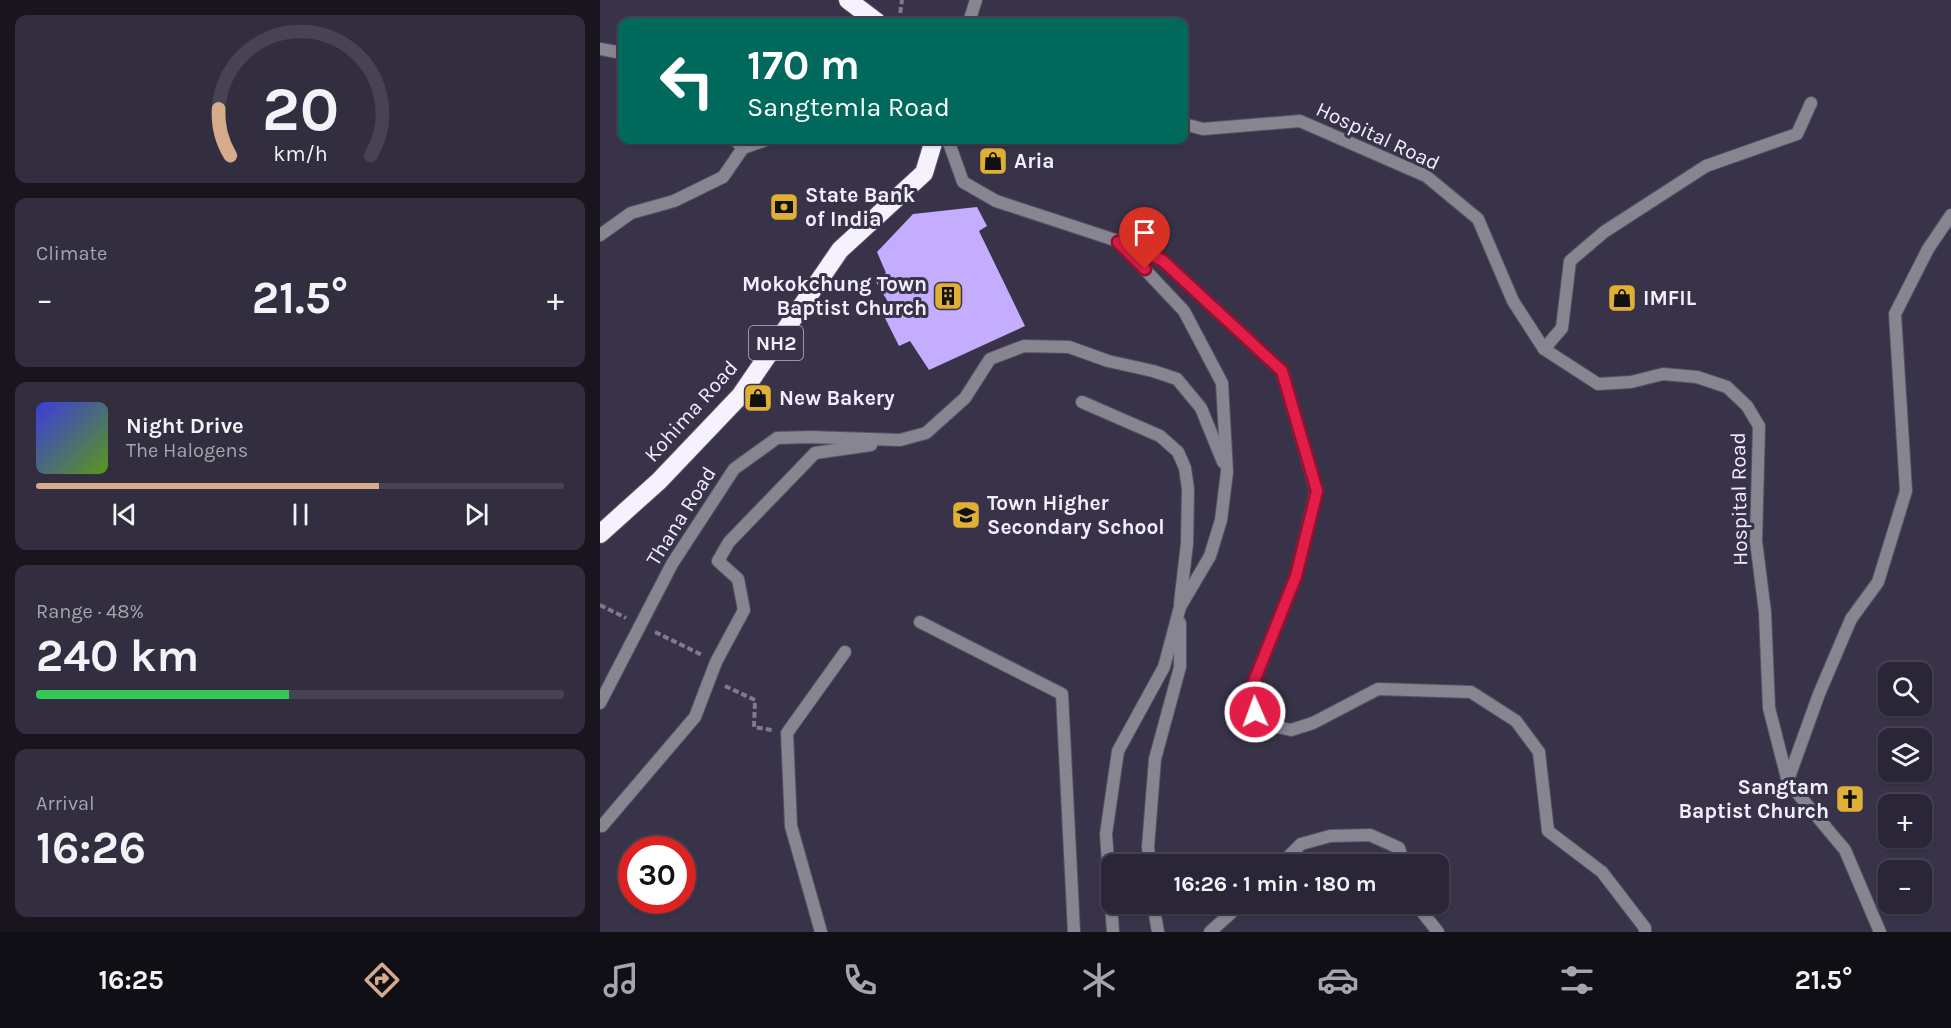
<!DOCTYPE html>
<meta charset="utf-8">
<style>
body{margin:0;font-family:Karla,sans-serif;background:#332e3f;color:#f1f3f6;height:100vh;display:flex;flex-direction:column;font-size:22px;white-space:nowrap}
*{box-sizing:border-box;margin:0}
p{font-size:20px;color:#a6a5ad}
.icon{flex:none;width:33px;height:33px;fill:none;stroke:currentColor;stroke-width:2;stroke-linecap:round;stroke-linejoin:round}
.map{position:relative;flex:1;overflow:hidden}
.panel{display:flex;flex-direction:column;gap:15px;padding:15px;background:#18151e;width:600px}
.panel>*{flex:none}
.top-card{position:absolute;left:18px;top:18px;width:570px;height:126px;border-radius:12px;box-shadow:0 2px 4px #0004,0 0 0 2px #474352;background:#00695c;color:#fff;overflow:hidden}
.controls{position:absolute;left:1278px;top:662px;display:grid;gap:12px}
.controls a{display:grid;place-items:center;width:54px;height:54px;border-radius:12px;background:#2b2637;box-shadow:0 2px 4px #0004,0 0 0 2px #474352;font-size:30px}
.speed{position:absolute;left:18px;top:836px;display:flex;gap:12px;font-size:30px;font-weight:700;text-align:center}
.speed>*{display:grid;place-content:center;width:78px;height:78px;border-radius:50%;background:#2b2637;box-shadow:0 2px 4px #0004,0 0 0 2px #474352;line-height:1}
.speed .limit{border:9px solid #d22;background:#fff;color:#111}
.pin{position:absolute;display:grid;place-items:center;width:51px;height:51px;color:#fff;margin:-62px -26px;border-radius:50% 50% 50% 0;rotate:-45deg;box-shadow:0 0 6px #0007}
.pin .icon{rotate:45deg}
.me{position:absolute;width:66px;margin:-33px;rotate:358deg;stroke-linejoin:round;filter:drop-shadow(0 0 4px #0008)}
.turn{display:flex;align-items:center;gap:21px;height:126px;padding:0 30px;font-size:27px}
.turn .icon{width:78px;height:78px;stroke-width:2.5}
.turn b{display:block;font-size:42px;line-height:51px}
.big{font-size:45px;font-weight:700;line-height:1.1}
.panel .widget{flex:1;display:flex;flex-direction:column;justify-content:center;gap:9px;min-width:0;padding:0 21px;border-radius:12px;background:#332e3f}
.panel .dial{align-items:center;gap:0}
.dial svg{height:156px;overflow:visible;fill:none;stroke:#474352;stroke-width:7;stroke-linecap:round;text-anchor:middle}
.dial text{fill:#f1f3f6;stroke:none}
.song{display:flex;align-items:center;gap:18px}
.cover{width:72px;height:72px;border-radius:9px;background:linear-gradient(135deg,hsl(240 70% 55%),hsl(90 70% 35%))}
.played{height:6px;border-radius:3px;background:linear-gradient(90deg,#d6ab8b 65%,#474352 65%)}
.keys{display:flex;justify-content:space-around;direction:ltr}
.heat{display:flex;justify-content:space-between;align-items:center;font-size:33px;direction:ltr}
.charge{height:9px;border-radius:4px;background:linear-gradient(90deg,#34c759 48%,#474352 0)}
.trip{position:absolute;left:501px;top:854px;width:348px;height:60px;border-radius:12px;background:#2b2637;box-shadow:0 2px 4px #0004,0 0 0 2px #474352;font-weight:700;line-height:60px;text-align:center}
.tabs{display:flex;height:96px;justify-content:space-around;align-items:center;background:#110f16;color:#a6a5ad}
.tabs .icon{width:42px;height:42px}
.tabs .selected{color:#d6ab8b}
.tabs b{font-size:27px;color:#f1f3f6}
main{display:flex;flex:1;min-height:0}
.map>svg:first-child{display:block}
.building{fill:#c4adfe}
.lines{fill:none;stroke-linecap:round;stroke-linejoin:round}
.street-casing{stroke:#575166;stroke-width:14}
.highway-casing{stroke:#575166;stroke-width:20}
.path{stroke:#7f7a8d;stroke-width:4;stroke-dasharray:6 3;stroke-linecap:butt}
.street{stroke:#878590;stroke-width:12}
.highway{stroke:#f5f2fd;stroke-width:18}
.route-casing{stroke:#92132f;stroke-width:15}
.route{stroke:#e11d48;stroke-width:10}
.labels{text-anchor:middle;stroke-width:6;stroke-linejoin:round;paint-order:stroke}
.shield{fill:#393349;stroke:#bab6c6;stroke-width:1.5}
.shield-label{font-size:20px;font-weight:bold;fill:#f2eefc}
.street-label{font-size:21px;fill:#f2eefc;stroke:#393349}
.poi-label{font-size:21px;font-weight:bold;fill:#f2eefc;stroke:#393349;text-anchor:start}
</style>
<main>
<section class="panel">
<div class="widget dial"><svg viewBox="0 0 100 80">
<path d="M14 69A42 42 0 1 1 86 69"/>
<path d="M14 69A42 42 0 0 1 8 45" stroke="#d6ab8b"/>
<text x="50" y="56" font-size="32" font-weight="700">20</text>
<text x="50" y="72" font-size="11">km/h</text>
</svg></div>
<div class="widget"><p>Climate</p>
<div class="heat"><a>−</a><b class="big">21.5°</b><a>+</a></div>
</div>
<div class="widget">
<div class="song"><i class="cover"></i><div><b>Night Drive</b><p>The Halogens</p></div></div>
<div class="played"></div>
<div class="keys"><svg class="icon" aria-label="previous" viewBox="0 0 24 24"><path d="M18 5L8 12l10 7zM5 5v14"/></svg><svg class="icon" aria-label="pause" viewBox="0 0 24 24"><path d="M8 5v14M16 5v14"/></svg><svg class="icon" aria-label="next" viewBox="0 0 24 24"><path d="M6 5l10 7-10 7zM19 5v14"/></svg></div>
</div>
<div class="widget"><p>Range · 48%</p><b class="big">240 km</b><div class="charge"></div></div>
<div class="widget"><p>Arrival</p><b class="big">16:26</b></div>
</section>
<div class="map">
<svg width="1351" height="932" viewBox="0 0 1351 932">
<rect width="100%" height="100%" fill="#393349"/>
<path class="building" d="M377 207 387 226 379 231 425 326 329 370 310 341 299 346 285 318 294 312 275 280 286 273 277 252 313 214Z"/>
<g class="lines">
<g class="street-casing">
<g id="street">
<path d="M369 22 376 0"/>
<path d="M0 49 22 53"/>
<path d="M584 124 603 129 700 121 826 176 878 219 913 301 944 349 998 384 1031 382 1063 374 1097 377 1127 387 1147 406 1159 426 1156 541 1165 612 1169 708 1188 782 1245 850 1280 932"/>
<path d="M135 140 143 148 166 140"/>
<path d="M348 140 363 182 396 201 518 241 584 311 622 383 627 472 621 520 610 556 580 607 564 667 518 751 506 834 513 932"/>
<path d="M0 235 31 213 74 201 123 177 143 148"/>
<path d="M518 241 562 260 682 371 716 491 696 576 651 689 655 712 673 726 691 730 713 723 778 689 871 692 916 721 939 752 948 831 1002 872 1045 928V932"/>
<path d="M944 349 962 328 970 261 1004 232 1106 166 1197 134 1211 103"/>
<path d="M482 402 560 436 578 452 585 468 588 489 587 544 580 603"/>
<path d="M320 622 462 694 474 932"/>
<path d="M0 703 72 564 134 469 177 438 210 437 300 440 326 433 365 398 390 359 424 346 469 347 508 361 553 371 577 379 601 408 623 462"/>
<path d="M1188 780 1219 694 1251 619 1278 582 1306 491 1295 314 1328 249 1351 215"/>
<path d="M2 826 95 717 116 662 144 610 138 579 118 561 129 542 215 453 271 445"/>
<path d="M550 864 548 847 555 759 580 667V623"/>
<path d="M681 864 701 844 730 836 770 835 799 848 804 864"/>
<path d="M553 903 558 932"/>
<path d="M819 903 823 913 838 932"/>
<path d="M221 932 191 826 187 733 245 652"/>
<path d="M610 932 642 903"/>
</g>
</g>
<g class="highway-casing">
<g id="highway">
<path d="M248 0 277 22"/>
<path d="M0 534 59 481 140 396 240 250 324 173 334 140"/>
</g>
</g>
<g class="path">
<path d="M299 22 302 0"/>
<path d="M0 605 26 618"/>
<path d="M55 632 102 655"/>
<path d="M125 686 155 700 154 727 172 730"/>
</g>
<use href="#street" class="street"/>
<use href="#highway" class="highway"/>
</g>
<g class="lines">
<g class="route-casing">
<path id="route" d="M545 269 518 242 562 260 682 371 717 491 696 576 651 689 655 712"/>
</g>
<use href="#route" class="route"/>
</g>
<defs>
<g id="shop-square" transform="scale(1.5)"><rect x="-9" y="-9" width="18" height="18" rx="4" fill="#dfb034" stroke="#393349"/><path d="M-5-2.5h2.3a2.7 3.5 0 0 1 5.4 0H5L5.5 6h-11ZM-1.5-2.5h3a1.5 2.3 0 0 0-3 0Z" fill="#111"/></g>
<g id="bank-square" transform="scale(1.5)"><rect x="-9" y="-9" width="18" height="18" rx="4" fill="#dfb034" stroke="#393349"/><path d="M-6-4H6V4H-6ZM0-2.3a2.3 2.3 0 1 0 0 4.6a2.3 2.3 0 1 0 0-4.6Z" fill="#111"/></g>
<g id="building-square" transform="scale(1.5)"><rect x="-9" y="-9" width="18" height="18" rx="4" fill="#dfb034" stroke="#393349"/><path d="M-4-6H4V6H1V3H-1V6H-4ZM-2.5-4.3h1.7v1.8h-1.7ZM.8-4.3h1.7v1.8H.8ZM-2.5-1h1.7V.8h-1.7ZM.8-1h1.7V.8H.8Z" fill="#111"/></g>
<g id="school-square" transform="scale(1.5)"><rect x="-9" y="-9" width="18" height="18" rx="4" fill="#dfb034" stroke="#393349"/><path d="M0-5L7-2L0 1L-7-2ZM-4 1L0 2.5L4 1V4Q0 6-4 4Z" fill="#111"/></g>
<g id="church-square" transform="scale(1.5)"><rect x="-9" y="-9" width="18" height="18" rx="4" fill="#dfb034" stroke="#393349"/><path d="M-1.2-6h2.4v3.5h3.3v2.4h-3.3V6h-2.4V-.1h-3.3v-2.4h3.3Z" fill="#111"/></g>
</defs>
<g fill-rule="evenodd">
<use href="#shop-square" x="393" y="161"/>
<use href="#bank-square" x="184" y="207"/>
<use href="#building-square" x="348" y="296"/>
<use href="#shop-square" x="1022" y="298"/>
<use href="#shop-square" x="158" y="398"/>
<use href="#school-square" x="366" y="515"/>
<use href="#church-square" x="1250" y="799"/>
</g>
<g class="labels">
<rect class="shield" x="149" y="326" width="54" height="34" rx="4.5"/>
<g class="shield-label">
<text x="176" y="350">NH2</text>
</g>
<g class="street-label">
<text transform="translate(778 136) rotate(25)" y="7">Hospital Road</text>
<text transform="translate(91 411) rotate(-48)" y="7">Kohima Road</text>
<text transform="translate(1139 499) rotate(-91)" y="7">Hospital Road</text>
<text transform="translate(81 516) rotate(-58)" y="7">Thana Road</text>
</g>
<g class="poi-label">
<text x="414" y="168">Aria</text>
<text x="205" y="202">State Bank<tspan x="205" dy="24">of India</tspan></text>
<text x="327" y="291" text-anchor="end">Mokokchung Town<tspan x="327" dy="24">Baptist Church</tspan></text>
<text x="1043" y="305">IMFIL</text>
<text x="179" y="405">New Bakery</text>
<text x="387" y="510">Town Higher<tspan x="387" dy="24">Secondary School</tspan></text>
<text x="1229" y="794" text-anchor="end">Sangtam<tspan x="1229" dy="24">Baptist Church</tspan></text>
</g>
</g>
</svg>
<div class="controls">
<a><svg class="icon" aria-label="search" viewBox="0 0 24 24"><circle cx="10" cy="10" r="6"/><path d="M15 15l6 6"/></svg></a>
<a><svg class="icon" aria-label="layers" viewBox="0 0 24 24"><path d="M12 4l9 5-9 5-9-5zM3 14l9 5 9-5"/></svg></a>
<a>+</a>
<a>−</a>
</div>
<div class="speed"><div class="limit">30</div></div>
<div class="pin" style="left:545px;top:269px;background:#d93025"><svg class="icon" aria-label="arrive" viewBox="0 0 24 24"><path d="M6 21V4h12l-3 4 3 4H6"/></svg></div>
<svg class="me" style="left:655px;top:712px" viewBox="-20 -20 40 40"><circle r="17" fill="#e11d48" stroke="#fff" stroke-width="3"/><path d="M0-11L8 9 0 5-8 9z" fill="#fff"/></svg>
<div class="trip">16:26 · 1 min · 180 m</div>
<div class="top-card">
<div class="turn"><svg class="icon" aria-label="left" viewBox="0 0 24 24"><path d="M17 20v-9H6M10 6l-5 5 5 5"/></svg><div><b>170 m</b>Sangtemla Road</div></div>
</div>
</div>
</main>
<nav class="tabs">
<b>16:25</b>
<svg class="icon selected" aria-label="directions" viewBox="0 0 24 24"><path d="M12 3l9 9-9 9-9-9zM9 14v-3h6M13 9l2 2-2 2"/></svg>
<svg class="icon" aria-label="music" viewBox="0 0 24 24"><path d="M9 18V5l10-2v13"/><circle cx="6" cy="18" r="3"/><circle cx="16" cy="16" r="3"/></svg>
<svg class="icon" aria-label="phone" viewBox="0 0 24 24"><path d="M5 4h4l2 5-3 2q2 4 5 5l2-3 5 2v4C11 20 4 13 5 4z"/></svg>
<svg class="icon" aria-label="climate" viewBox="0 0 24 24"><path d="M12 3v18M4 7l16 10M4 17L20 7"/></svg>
<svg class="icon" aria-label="car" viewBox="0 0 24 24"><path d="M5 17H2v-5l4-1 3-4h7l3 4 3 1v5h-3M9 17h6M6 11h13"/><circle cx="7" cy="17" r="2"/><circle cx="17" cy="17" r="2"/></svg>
<svg class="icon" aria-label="filters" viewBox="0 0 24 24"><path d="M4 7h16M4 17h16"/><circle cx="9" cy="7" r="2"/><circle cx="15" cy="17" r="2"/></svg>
<b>21.5°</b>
</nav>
